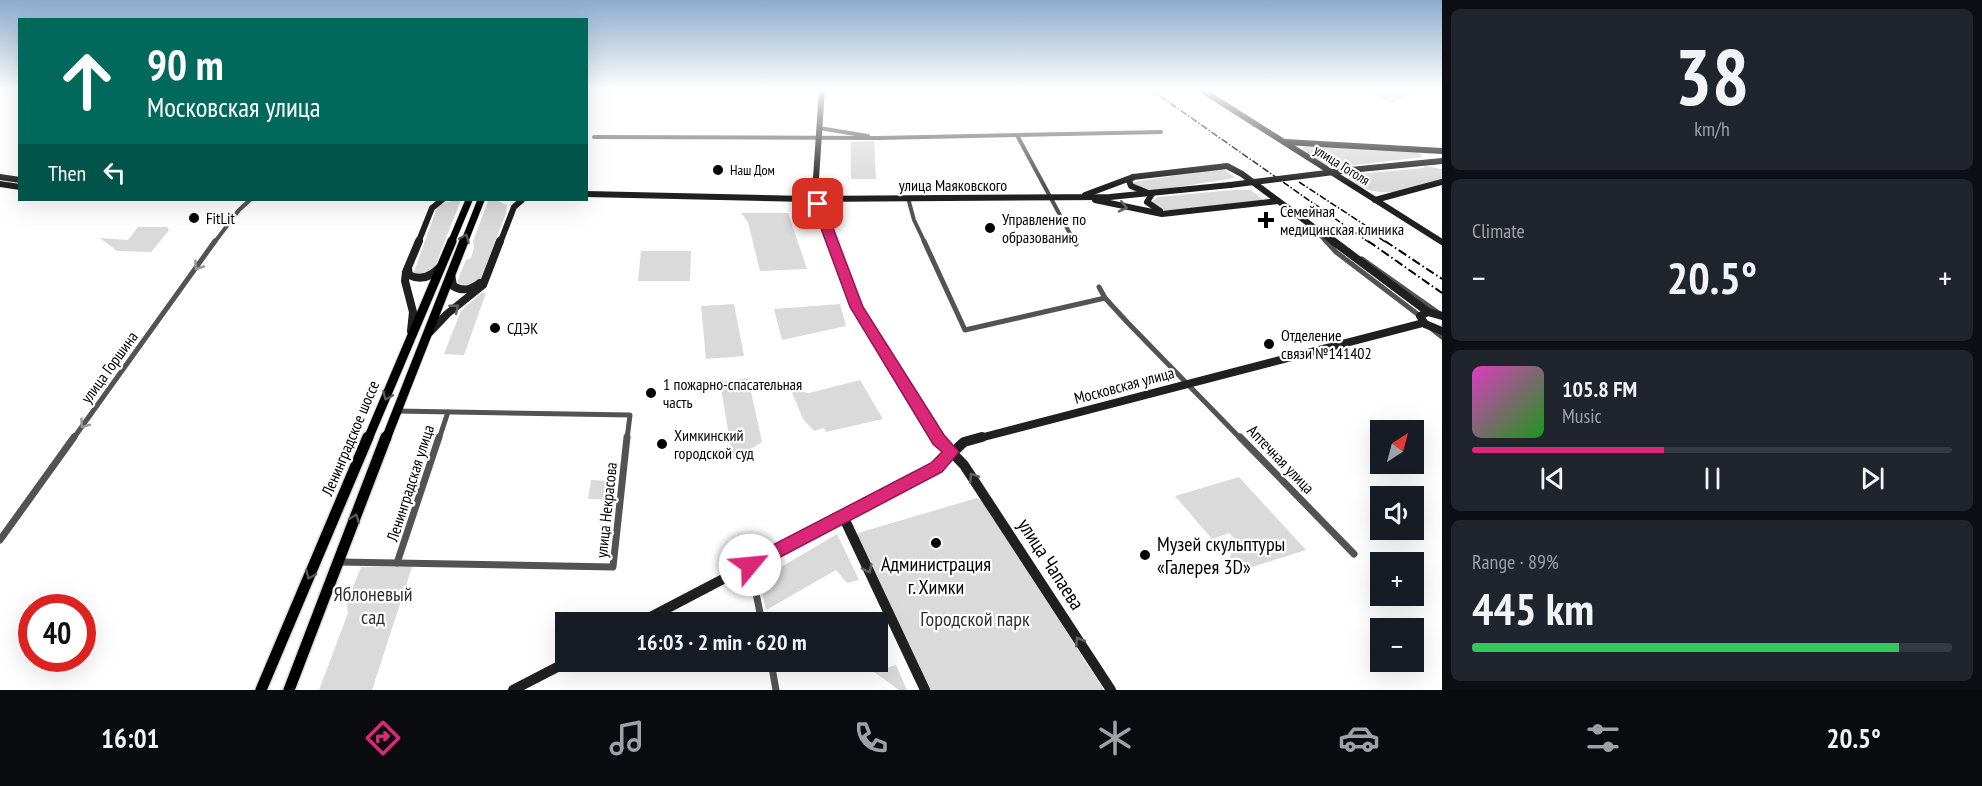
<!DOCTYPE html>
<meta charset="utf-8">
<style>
body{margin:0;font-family:"PT Sans Narrow",sans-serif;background:#20242c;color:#f1f3f6;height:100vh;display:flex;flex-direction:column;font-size:22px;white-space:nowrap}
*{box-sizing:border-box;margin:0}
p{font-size:20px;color:#9ea1a6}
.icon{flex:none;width:33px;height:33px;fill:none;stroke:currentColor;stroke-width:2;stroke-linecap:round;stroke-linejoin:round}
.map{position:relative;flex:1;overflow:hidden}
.panel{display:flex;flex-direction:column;gap:9px;padding:9px;background:#0d0f14;width:540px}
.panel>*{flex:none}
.banner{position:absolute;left:18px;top:18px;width:570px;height:183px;border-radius:0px;box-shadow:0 6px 24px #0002;background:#00695c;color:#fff;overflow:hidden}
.needle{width:39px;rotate:36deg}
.controls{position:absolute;left:1370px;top:420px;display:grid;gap:12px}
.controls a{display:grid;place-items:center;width:54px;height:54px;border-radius:0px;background:#171b24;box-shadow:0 6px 24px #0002;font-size:30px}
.speed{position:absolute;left:18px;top:594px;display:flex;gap:12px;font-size:30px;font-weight:700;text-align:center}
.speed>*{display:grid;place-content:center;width:78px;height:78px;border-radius:50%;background:#171b24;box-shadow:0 6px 24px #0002;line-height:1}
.speed .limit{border:9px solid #d22;background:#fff;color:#111}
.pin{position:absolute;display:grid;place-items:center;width:51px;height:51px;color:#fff;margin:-26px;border-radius:12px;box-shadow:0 3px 9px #0006}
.me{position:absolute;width:66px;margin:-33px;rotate:62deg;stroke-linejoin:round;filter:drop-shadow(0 0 4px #0008)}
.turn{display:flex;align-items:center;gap:21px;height:126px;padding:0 30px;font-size:27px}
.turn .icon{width:78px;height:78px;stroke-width:2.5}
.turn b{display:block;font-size:42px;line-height:51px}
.then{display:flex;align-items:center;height:57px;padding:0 30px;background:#0003;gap:12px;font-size:22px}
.big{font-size:45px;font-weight:600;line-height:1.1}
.panel .widget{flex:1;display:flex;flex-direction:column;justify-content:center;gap:9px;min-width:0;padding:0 21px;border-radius:9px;background:#20242c}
.panel .dial{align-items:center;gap:0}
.dial b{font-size:78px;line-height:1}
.song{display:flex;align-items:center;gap:18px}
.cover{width:72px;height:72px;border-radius:9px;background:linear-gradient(135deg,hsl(310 70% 55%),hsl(120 70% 35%))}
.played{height:6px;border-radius:3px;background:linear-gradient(90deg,#db2777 40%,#363941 40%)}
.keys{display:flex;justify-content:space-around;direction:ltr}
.heat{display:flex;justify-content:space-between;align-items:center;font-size:33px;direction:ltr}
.charge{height:9px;border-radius:4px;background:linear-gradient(90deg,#34c759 89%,#363941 0)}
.trip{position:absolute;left:555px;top:612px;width:333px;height:60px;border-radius:0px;background:#171b24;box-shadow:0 6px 24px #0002;font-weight:600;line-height:60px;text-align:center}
.menu{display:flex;height:96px;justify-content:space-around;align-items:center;background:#090b0e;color:#9ea1a6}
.menu .icon{width:42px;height:42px}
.menu .current{color:#db2777}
.menu b{font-size:27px;color:#f1f3f6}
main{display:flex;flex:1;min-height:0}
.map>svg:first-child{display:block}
.green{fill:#dadada}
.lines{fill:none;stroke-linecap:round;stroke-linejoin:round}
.highway-far2-casing{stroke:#dbdbdb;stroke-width:8}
.highway-far1-casing{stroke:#dbdbdb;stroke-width:11}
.highway-casing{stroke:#dbdbdb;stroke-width:14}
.street-far2{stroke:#535353;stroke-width:4}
.street-far1{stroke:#535353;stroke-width:5}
.street{stroke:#535353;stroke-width:7}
.secondary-far2{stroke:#202020;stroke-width:6}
.secondary-far1{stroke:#202020;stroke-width:8}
.secondary{stroke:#202020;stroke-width:10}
.highway-far2{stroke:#000;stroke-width:7}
.highway-far1{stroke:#000;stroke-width:9}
.highway{stroke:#000;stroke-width:11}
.rail-far1{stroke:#000;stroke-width:1.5;stroke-dasharray:7 2 1.5 2;stroke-linecap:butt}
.rail{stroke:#000;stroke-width:2;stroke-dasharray:9 3 1.5 3;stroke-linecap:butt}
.secondary-bridge{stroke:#202020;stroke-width:6}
.oneway{stroke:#636363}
.oneway2{stroke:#595959}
.oneway3{stroke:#989898}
.route{fill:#db2777;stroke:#8e194d;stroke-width:1.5}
.poi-dot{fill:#000;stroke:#fff;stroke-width:2}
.labels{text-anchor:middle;stroke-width:4.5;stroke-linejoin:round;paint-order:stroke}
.far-street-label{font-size:14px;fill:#000;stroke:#fff}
.far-poi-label{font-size:14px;fill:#000;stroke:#fff;text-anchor:start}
.street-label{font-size:16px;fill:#000;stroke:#fff}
.poi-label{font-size:16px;fill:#000;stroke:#fff;text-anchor:start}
.near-poi-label{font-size:20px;fill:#000;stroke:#fff;text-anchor:start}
.near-street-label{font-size:20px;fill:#000;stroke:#fff}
.near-park-label{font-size:20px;fill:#313131;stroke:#fff}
</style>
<main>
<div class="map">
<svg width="1442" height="690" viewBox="0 0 1442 690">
<rect width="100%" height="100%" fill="#fff"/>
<g class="green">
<path d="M1361 89H1410L1418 93 1391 103Z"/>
<path d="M874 141 876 179H851V142Z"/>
<path d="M1307 145 1418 152 1423 157 1347 166 1344 164 1325 166 1301 150Z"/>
<path d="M1425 166 1442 169V179C1400 190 1386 203 1345 179L1358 174 1424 168Z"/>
<path d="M1219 169 1225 170 1235 178 1152 191 1136 188 1132 182Z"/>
<path d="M1233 190H1251L1263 200 1167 211 1160 210 1151 202 1158 197Z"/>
<path d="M455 200H461L433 271 427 275 413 274 438 205Z"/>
<path d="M488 201H498L507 205 506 213 481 279 475 284 462 287 457 282 466 260 471 258 474 248 473 242Z"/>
<path d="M741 213H788L807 269 760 271 748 222Z"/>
<path d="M138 227H167L169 230 151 252 117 251 100 238 128 240Z"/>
<path d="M641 251H691L690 281H638Z"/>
<path d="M481 293H486L464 355 444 354 461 311Z"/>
<path d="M734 304 744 356 706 359 701 306Z"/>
<path d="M840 304 846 326 782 340 774 309Z"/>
<path d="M748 378 762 442 733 460 720 382Z"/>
<path d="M860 380 883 419 826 432 824 428 814 431 803 419 791 390 809 393Z"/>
<path d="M1239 477 1306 550 1239 571 1229 559 1237 541 1229 533 1212 539 1175 496Z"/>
<path d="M591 480 611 481 609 499H588Z"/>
<path d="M977 498 982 501 1104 690H930L858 539V533Z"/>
<path d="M837 534 859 580 847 583 836 570 766 610 759 580Z"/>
<path d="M361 567H412L372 690H319L348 613 347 603Z"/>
<path d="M896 665 907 690H899L874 672Z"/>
</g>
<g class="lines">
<g class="highway-far2-casing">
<g id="highway-far2">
<path d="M451 243 469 200"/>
<path d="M464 243 481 200"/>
</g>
</g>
<g class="highway-far1-casing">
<g id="highway-far1">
<path d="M368 439 452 241"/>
<path d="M386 439 464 241"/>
</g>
</g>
<g class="highway-casing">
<g id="highway">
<path d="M261 690 368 437"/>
<path d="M289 690 386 437"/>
</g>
</g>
<g class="street-far2">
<path d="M819 128 868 136"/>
<path d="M594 137 878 138 1161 132"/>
<path d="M1018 137 1075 243"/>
<path d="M908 198 914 220 925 243"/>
<path d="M1319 234 1327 243"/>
<path d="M214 243 239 210 250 200"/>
</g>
<g class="street-far1">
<path d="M924 241 965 330 1105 298"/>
<path d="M1074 241 1076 244"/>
<path d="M1326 241 1336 252 1420 316"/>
<path d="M1362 259 1440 314"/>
<path d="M1099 287 1105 298 1128 323 1241 439"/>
<path d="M1432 329 1442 337"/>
<path d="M396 411 630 415 627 439"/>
<path d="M73 439 215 241"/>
<path d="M439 439 448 412"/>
</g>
<g class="street">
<path d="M1240 437 1354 554"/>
<path d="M0 540 74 437"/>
<path d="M339 562 613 567 627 437"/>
<path d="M397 563 439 437"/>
<path d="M750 565 762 622"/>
<path d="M771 662 776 690"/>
</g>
<g class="secondary-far2">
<path d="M822 89 815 193 832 243"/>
<path d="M1200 89 1442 242"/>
<path d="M1285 142 1442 151"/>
<path d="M1350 170 1442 161"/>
<path d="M0 177 20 180"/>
<path d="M1133 177 1129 181 1131 186 1148 193"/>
<path d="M0 184 20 187"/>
<path d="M586 194 806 199 1110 197 1230 185"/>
<path d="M1152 194 1147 202 1160 211"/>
<path d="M1085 195 1133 177 1227 166 1242 174 1335 243"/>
<path d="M1095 200 1162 214 1278 201"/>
<path d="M1375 200 1442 182"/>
<path d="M418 243 432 208 442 200"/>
<path d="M500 243 514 207 522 200"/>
</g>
<g class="secondary-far1">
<path d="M832 241 856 307 938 439"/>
<path d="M1333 241 1428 312"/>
<path d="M408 268 409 275C421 281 431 277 440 267"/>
<path d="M451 274 453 286C463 292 471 290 480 283"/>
<path d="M1442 316 1428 312 1420 316 1425 324 1442 331"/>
<path d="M411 331 413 312 405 281 406 272 419 241"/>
<path d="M430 332 447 314 483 285 500 241"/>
<path d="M976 439 1423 323"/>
</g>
<g class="secondary">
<path d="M937 437 964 465 1111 690"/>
<path d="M843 516 925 690"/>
<path d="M641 622 937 467 964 442 982 437"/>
<path d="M513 690 567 662"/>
</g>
<use href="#highway-far2" class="highway-far2"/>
<use href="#highway-far1" class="highway-far1"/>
<use href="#highway" class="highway"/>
<g class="rail-far1">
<path d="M1150 89 1370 243"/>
<path d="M1299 182 1377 233"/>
<path d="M1369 231 1387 243"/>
</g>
<g class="rail">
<path d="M1368 241 1442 293"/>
<path d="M1385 241 1442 279"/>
</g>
<path class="secondary-bridge" d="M1230 185 1350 170"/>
</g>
<defs><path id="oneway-chevron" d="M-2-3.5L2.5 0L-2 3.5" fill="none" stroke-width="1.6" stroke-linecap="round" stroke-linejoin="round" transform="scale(1.5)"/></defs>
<g class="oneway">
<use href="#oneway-chevron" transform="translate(1123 207) rotate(13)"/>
<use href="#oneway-chevron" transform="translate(455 308) rotate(-39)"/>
<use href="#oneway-chevron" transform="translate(973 477) rotate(-123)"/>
<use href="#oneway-chevron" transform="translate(868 569) rotate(65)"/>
<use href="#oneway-chevron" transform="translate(1079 641) rotate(-122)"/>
</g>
<g class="oneway2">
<use href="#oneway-chevron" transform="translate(465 238) rotate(-67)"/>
<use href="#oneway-chevron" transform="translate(387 396) rotate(113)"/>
<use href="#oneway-chevron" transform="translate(355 518) rotate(-69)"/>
<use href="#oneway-chevron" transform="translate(310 575) rotate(113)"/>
</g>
<g class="oneway3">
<use href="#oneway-chevron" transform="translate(198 266) rotate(124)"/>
<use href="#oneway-chevron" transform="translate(84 424) rotate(126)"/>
</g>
<linearGradient id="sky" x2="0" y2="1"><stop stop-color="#8baccc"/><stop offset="0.48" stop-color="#fff"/><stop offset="1" stop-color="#fff" stop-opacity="0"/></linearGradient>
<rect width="1442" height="186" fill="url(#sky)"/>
<path class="route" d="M818 200 824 204 863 307 944 435 959 452 942 472 750 573 744 571 742 565 744 560 931 463 942 452 933 444 850 307 812 204Z"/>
<g class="poi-dot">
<circle cx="718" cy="170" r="6"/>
<circle cx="194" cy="218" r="6"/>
<path d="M1263 211h6v6h6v6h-6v6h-6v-6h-6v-6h6z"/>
<circle cx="990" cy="228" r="6"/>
<circle cx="495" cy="328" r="6"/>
<circle cx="1269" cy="344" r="6"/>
<circle cx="651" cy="393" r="6"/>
<circle cx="662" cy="444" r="6"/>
<circle cx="936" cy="543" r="6"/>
<circle cx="1145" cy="555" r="6"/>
</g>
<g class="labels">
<g class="far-street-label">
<text transform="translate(1342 165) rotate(32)" y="5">улица Гоголя</text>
</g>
<g class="far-poi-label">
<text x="730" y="175">Наш Дом</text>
</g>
<g class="street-label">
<text x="953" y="191">улица Маяковского</text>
<text transform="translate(109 367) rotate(-54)" y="6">улица Горшина</text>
<text transform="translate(1124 385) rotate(-15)" y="6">Московская улица</text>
<text transform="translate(350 438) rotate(-67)" y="6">Ленинградское шоссе</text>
<text transform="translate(1281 459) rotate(46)" y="6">Аптечная улица</text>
<text transform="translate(410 483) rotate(-72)" y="6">Ленинградская улица</text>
<text transform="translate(606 510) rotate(-84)" y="6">улица Некрасова</text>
</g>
<g class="poi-label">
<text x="1280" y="217">Семейная<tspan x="1280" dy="18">медицинская клиника</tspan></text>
<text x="206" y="224">FitLit</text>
<text x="1002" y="225">Управление по<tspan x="1002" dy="18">образованию</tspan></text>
<text x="507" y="334">СДЭК</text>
<text x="1281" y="341">Отделение<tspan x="1281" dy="18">связи №141402</tspan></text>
<text x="663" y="390">1 пожарно-спасательная<tspan x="663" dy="18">часть</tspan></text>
<text x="674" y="441">Химкинский<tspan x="674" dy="18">городской суд</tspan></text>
</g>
<g class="near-poi-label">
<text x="1157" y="551">Музей скульптуры<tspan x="1157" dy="23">«Галерея 3D»</tspan></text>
<text x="936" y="571" text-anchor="middle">Администрация<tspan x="936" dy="23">г. Химки</tspan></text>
</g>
<g class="near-street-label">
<text transform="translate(1051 564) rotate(57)" y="7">улица Чапаева</text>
</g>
<g class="near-park-label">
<text x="373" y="601">Яблоневый<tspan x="373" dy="23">сад</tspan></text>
<text x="975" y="626">Городской парк</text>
</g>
</g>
</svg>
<div class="controls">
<a><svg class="needle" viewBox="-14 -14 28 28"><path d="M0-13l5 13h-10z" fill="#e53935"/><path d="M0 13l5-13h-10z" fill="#9ea1a6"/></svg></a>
<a><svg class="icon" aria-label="sound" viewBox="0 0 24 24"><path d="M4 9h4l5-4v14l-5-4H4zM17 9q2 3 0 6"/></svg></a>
<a>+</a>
<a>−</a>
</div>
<div class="speed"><div class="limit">40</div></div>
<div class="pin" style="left:818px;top:204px;background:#d93025"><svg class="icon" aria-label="arrive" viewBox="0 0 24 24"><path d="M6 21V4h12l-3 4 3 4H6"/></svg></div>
<svg class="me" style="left:750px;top:565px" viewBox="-20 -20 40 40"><circle r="19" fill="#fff"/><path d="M0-13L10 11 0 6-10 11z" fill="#db2777"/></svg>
<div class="trip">16:03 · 2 min · 620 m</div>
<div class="banner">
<div class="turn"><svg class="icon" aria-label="ahead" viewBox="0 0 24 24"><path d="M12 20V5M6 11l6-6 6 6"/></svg><div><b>90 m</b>Московская улица</div></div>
<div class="then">Then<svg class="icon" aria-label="left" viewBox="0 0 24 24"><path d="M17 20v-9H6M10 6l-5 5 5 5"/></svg></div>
</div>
</div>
<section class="panel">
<div class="widget dial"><b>38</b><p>km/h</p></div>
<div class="widget"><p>Climate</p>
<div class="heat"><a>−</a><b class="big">20.5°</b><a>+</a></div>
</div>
<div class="widget">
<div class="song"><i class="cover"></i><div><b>105.8 FM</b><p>Music</p></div></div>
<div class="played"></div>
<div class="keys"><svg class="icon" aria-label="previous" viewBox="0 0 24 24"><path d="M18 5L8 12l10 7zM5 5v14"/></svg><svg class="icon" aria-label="pause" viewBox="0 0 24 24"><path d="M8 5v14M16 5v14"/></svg><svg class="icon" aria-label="next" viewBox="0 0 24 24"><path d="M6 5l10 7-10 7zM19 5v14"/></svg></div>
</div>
<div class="widget"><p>Range · 89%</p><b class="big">445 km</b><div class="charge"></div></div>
</section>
</main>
<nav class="menu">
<b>16:01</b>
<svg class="icon current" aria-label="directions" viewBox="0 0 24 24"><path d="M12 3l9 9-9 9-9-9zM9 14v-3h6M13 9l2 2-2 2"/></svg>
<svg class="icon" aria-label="music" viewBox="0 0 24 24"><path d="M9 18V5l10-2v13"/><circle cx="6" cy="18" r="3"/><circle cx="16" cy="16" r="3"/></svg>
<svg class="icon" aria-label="phone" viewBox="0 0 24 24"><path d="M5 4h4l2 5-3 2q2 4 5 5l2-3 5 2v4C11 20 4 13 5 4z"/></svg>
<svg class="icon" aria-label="climate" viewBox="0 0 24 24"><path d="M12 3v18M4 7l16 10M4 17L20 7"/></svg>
<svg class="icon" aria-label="car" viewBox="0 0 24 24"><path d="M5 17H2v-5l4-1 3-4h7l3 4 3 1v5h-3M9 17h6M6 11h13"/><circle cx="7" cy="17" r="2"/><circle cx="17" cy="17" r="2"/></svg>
<svg class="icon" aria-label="filters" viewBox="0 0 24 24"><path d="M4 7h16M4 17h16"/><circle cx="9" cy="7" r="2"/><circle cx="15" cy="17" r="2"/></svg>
<b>20.5°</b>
</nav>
